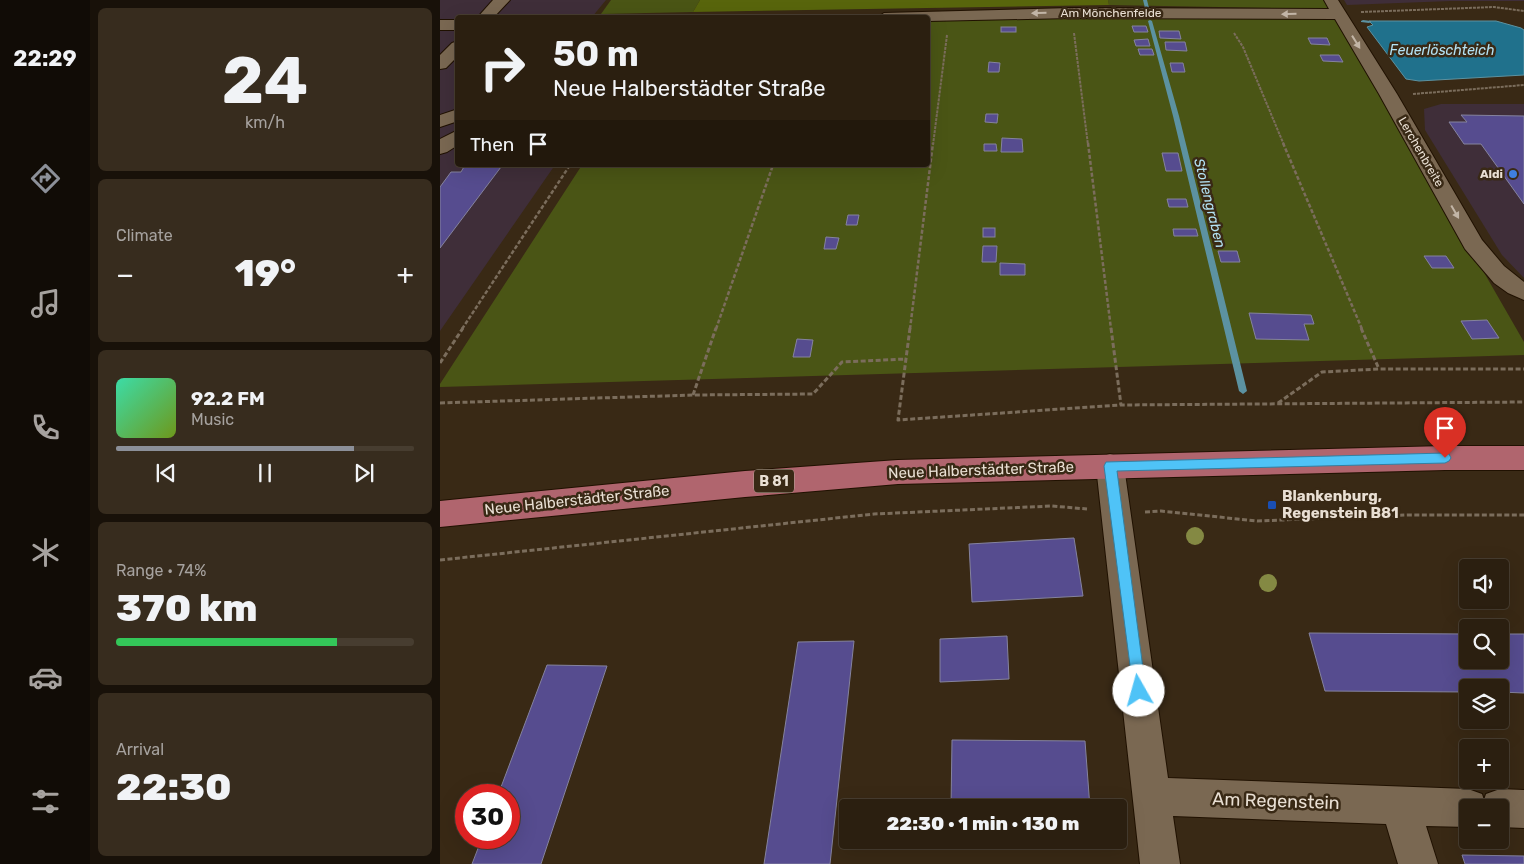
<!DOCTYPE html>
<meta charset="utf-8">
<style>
body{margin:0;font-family:Rubik,sans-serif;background:#372c1e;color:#f1f3f6;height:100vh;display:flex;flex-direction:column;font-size:19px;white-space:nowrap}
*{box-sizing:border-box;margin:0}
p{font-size:16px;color:#a6a29f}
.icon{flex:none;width:28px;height:28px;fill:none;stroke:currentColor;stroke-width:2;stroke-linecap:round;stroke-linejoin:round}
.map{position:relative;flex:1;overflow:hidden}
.side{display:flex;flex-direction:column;gap:8px;padding:8px;background:#181109;width:350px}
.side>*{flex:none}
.banner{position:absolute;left:15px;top:15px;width:475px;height:152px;border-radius:5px;box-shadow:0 5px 20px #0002,0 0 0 1px #473d30;background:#2b1f10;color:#f1f3f6;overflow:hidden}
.tools{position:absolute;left:1019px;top:559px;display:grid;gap:10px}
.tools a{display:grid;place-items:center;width:50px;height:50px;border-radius:5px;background:#2b1f10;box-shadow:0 5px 20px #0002,0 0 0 1px #473d30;font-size:25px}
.speed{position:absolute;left:15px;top:784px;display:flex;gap:10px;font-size:25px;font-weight:700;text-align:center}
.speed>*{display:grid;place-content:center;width:65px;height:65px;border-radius:50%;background:#2b1f10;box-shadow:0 5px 20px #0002,0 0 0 1px #473d30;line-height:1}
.speed .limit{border:8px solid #d22;background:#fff;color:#111}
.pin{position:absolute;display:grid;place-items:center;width:42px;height:42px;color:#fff;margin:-51px -21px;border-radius:50% 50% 50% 0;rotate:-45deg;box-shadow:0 0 5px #0007}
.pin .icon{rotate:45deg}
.me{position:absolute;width:55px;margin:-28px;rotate:353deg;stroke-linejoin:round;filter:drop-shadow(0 0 4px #0008)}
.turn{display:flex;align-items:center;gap:18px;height:105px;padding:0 15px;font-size:22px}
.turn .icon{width:65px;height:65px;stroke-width:2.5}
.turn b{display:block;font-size:35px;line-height:42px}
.then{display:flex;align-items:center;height:48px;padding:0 15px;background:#0003;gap:10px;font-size:19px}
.big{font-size:38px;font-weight:800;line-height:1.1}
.side .card{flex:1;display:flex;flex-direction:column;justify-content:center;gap:8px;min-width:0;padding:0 18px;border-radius:8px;background:#372c1e}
.side .dial{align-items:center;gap:0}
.dial b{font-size:65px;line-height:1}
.song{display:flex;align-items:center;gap:15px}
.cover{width:60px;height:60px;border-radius:8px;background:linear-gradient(135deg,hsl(160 70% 55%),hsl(80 70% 35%))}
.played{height:5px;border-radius:2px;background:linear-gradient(90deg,#8c9099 80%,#473d30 80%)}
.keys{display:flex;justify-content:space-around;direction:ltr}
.heat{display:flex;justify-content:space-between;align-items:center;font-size:28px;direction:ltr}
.charge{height:8px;border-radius:4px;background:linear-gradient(90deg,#34c759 74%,#473d30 0)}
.trip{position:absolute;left:399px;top:799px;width:288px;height:50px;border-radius:5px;background:#2b1f10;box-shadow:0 5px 20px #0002,0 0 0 1px #473d30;font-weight:800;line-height:50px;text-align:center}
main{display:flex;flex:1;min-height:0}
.tabs{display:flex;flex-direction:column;width:90px;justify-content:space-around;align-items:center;background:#110c06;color:#a6a29f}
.tabs .icon{width:35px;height:35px}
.tabs .selected{color:#8c9099}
.tabs b{font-size:22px;color:#f1f3f6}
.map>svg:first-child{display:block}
.commercial{fill:#3f2e39}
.green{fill:#4a5515}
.forest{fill:#58650c}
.water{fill:#20718c;stroke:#5c92a1}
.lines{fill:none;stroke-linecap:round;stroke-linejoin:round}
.stream{fill:#5c92a1;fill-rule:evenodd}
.building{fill:#564c8f;stroke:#85839e}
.minor-casing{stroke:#201101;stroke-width:2}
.major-casing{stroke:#201101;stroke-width:2}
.path-far2{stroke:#7b6d5c;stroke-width:2;stroke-dasharray:3 1;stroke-linecap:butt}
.path-far1{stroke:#7b6d5c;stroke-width:2.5;stroke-dasharray:4 2;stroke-linecap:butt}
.path{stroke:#7b6d5c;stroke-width:3;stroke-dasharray:5 2.5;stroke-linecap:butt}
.minor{fill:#7a6852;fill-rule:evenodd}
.major{fill:#b0656e;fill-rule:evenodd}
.tree{fill:#848943}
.oneway{fill:#c2b5a6}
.route{fill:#4fc3f7;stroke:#337fa1}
.shop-dot{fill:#3f7fe0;stroke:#392915;stroke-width:2}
.transit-dot{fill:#1a4fb4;stroke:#392915;stroke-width:2}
.labels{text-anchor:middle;stroke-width:5;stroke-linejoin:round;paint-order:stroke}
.far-street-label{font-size:12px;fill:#e9dfd3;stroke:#392915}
.far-poi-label{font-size:12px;font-weight:bold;fill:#e9dfd3;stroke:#392915;text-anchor:end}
.far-water-label{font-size:14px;font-style:italic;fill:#b3e2f4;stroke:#392915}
.shield{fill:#392915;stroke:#b4a89a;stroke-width:1}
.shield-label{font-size:14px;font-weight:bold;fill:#e9dfd3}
.street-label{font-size:15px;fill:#e9dfd3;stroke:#392915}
.poi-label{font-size:15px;font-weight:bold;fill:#e9dfd3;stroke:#392915;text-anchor:start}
.near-street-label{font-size:18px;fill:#e9dfd3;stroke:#392915}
</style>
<main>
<nav class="tabs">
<b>22:29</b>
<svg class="icon selected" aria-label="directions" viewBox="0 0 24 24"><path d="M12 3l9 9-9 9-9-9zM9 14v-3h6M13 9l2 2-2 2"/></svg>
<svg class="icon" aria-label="music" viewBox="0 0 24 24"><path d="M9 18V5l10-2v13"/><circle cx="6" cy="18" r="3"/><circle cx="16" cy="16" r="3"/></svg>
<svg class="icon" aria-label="phone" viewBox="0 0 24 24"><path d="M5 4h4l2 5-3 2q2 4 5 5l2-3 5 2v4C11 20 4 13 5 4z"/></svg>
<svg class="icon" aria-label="climate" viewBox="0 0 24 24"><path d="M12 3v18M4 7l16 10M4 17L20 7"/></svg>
<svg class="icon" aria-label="car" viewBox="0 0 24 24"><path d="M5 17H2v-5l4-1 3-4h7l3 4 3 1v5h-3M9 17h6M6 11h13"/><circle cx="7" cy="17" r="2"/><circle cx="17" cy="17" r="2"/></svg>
<svg class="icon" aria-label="filters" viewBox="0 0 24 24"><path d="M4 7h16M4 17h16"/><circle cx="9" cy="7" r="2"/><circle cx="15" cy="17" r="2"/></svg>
</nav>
<section class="side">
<div class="card dial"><b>24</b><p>km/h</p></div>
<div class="card"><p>Climate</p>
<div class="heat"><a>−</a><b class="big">19°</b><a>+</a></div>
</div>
<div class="card">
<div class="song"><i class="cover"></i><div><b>92.2 FM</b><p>Music</p></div></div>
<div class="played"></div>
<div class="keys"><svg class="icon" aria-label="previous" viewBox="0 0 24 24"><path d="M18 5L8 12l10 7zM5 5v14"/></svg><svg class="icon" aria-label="pause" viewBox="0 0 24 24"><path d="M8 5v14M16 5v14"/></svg><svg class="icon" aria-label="next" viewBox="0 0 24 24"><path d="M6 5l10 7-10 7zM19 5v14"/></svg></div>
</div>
<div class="card"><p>Range · 74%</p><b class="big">370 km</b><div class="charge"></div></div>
<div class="card"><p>Arrival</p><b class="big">22:30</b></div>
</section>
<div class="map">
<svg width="1084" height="864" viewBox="0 0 1084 864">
<rect width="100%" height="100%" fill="#392915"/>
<g class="commercial">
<path d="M0 0H166L152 17 18 18V165H115L0 331Z"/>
<path d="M904 0H1084V1H1011L907 5Z"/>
<path d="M1001 104H1084V278L1062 255 985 130 984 109Z"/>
</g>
<g class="green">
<path d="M171 0H260L253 12 161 14Z"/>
<path d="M668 0H888L893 9 669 5Z"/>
<path d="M546 17H897L1084 342V355L0 387V384L142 165H488V19Z"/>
</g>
<path class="forest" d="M260 0H668L669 5 253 12Z"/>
<path class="water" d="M929 21H1056L1081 28 1084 30V75L979 81 966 79 927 27 933 25Z"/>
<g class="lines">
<g class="stream">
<path d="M703 0H707L709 8H705Z"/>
<path d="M710 20 712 21 739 116 807 391 803 394 799 391 733 116 708 21Z"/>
<path d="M923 20 931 21V22L929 23 921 22V21Z"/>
</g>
</g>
<g class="building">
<path d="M692 26H706L708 32H694Z"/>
<rect x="561" y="27" width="15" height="5"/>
<path d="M719 31H739L741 39 720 38Z"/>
<path d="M868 38H887L890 45 871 44Z"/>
<path d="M708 39 710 46H696L694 40Z"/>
<path d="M725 42H745L747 51 726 50Z"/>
<path d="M698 49H712L714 55H700Z"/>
<path d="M880 55H899L903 62 883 61Z"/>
<path d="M549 62 560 63 559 72H548Z"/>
<path d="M730 63H743L745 72H732Z"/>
<path d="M546 114H558L557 123 545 122Z"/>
<path d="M1021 115 1084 116V204L1041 144H1024L1009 122H1027Z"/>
<path d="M562 138 582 139 583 152H561Z"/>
<path d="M544 144H556L557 151H544Z"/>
<path d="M722 153H738L742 171H726Z"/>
<path d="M25 165 61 167 0 248V187L11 172H21Z"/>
<path d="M727 199H746L748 207H729Z"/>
<path d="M408 215H419L417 225H406Z"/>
<rect x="543" y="228" width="12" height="9"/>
<path d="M733 229H756L758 236H734Z"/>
<path d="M386 237 399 238 396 249H384Z"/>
<path d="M543 246H557L556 262H542Z"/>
<path d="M778 251H797L800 262H781Z"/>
<path d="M984 256H1006L1014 268H992Z"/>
<path d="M560 263 585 264V275H560Z"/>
<path d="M809 313 871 315 874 324H864L869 340 816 339Z"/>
<path d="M1047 320 1059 338 1032 339 1021 321Z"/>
<path d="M357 339 373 340 370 357H353Z"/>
<path d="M634 538 643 596 532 602 529 544Z"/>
<path d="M869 633 1028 634V660H1060V634H1084V693L1060 692V688H1028V692L885 691Z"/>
<path d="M567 636 569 679 500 682V639Z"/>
<path d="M414 641 390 864H324L358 642Z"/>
<path d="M107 665 167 666 101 864H32L42 838H69V795H58Z"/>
<path d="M512 740 645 741 650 808H511Z"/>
<path d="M1022 855 1084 856V864H1025Z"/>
</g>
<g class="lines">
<g class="minor-casing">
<g id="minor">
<path d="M53 0H70L53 18H37Z"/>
<path d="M884 0H898L957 94 1042 240 1064 266 1084 282V300L1068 293 1054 283 1025 249 939 94 895 19 631 18 488 21V18H437L444 13 631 8 889 9Z"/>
<rect x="0" y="20" width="18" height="10"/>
<path d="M18 41V56L6 68 0 69V55L12 43Z"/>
<path d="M18 109V121L0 127V115Z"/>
<path d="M18 130V145L7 152 0 154V139Z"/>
<path d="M670 454 680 457 684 466 728 778 1028 789 1042 794 1044 800 1046 794 1060 789 1084 790V828L1060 827V808H1028V827L986 826 998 864H958L946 824 733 816 740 864H700L656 466 660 457Z"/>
</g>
</g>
<g class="major-casing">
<path id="major" d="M1005 446H1084V470H1005L458 484 305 497 0 527V501L305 471 458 460Z"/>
</g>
<g class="path-far2">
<path d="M921 12 1054 7 1084 11"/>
<path d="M634 33 648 145"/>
<path d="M794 33 803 47 844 145"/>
<path d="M973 94 1084 85"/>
<path d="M493 145 507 35"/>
</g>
<g class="path-far1">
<path d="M648 143 671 329"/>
<path d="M843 143 922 329"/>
<path d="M22 329 130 165"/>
<path d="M276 329 333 165"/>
<path d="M470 329 493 143"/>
</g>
<g class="path">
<path d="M470 328 458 420 681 405 1084 402"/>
<path d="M671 328 681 405"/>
<path d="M921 328 939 369"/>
<path d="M0 363 23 328"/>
<path d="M253 395 276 328"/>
<path d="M0 403 253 395 373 394 402 362 466 359"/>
<path d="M838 403 882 372 939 369H1084"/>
<path d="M705 512 721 511 817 521 967 515H1084"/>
<path d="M0 560 434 514 612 506 647 509"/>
</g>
<use href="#minor" class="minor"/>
<use href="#major" class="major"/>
</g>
<g class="tree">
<circle cx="755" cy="536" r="9"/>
<circle cx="828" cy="583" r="9"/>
</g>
<defs><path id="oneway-solid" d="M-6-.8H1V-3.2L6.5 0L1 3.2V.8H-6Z" transform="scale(1.25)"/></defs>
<g class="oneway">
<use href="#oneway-solid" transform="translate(599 13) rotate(179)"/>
<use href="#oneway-solid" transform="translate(849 14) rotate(179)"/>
<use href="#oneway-solid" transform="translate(916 42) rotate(58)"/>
<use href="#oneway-solid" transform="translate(1015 212) rotate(60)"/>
</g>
<path class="route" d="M1005 453 1009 454 1011 458 1009 461 1005 463 677 471 706 691 704 696 699 699 694 696 664 466 666 462Z"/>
<circle class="shop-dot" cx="1073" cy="174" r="5"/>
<rect class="transit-dot" x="827" y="500" width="10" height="10" rx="2.5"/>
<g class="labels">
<g class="far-street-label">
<text x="671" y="17">Am Mönchenfelde</text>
<text transform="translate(981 152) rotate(60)" y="4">Lerchenbreite</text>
</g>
<g class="far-poi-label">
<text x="1063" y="178">Aldi</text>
</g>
<g class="far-water-label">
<text x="1002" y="55">Feuerlöschteich</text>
<text transform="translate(770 203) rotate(76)" y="5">Stollengraben</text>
</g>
<rect class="shield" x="314" y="469.5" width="40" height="23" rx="4"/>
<g class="shield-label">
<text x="334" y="486">B 81</text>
</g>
<g class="street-label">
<text transform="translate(541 470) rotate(-2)" y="5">Neue Halberstädter Straße</text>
<text transform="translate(137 500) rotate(-6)" y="5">Neue Halberstädter Straße</text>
</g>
<g class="poi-label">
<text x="842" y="501">Blankenburg,<tspan x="842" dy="17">Regenstein B81</tspan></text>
</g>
<g class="near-street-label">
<text transform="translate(836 801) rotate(2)" y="6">Am Regenstein</text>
</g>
</g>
</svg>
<div class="tools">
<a><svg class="icon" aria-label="sound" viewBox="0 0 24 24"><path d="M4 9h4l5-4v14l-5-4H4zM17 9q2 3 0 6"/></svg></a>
<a><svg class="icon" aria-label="search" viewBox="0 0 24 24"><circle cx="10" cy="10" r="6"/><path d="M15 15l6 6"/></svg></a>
<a><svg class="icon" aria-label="layers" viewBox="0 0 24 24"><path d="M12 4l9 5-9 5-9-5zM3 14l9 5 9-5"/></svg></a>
<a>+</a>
<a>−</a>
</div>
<div class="speed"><div class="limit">30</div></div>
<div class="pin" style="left:1005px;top:458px;background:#d93025"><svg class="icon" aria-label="arrive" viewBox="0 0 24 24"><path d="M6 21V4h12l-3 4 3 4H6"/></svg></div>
<svg class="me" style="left:699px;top:691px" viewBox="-20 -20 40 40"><circle r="19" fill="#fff"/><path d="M0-13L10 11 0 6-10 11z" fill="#4fc3f7"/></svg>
<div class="trip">22:30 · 1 min · 130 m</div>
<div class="banner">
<div class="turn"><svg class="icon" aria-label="right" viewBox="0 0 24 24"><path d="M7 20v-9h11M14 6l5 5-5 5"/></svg><div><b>50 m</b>Neue Halberstädter Straße</div></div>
<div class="then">Then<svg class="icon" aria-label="arrive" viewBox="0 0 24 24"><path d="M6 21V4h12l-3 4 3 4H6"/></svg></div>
</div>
</div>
</main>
